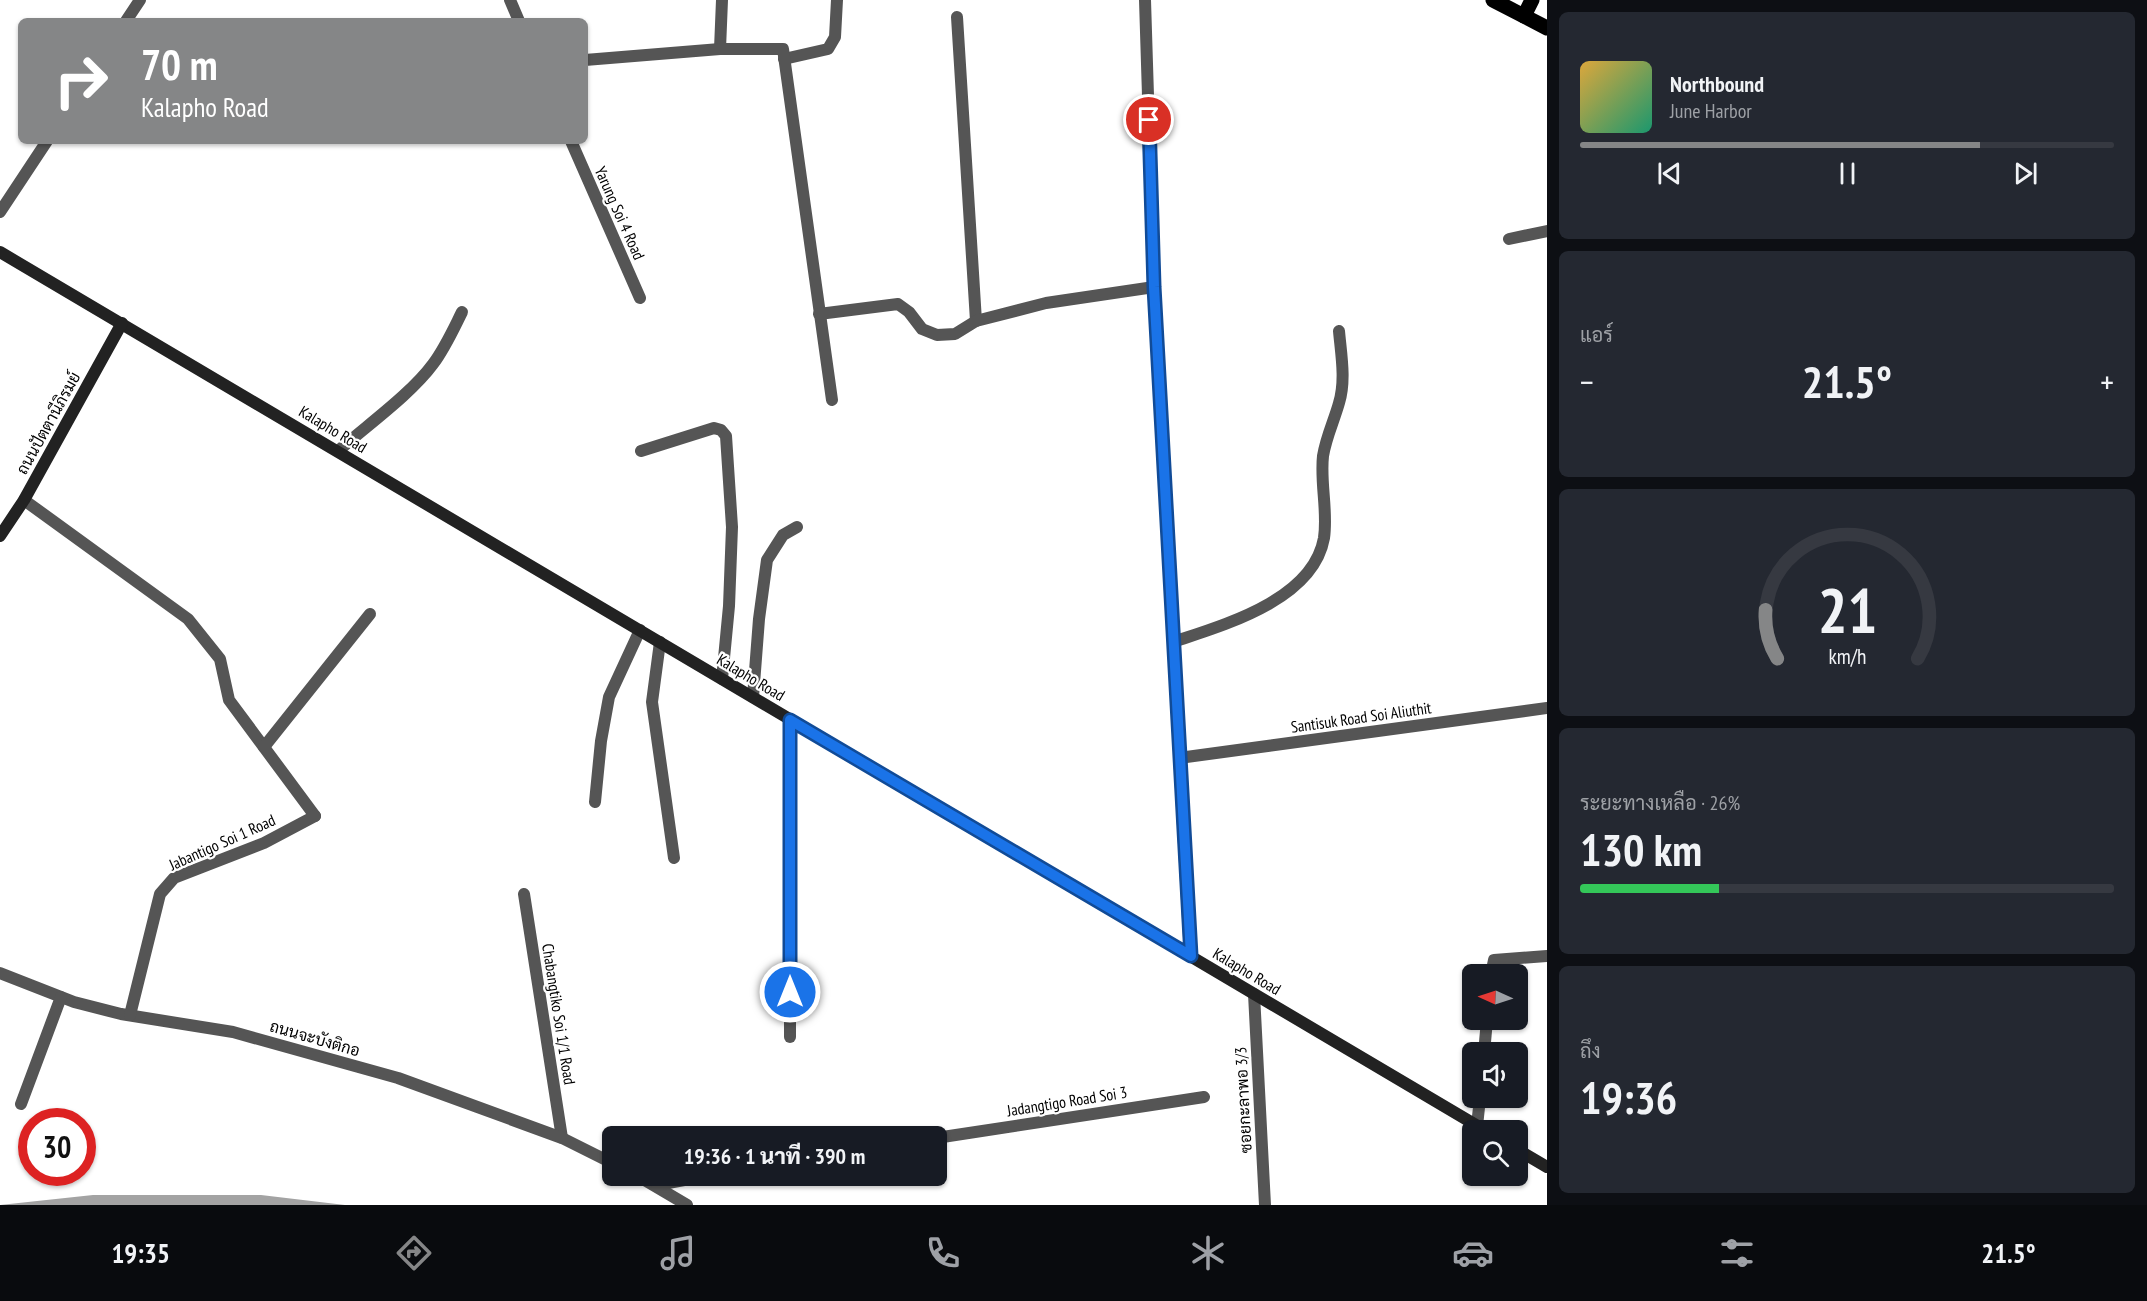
<!DOCTYPE html>
<html lang="th">
<meta charset="utf-8">
<style>
body{margin:0;font-family:"PT Sans Narrow",Sarabun,sans-serif;background:#242831;color:#f1f3f6;height:100vh;display:flex;flex-direction:column;font-size:22px;white-space:nowrap}
*{box-sizing:border-box;margin:0}
p{font-size:20px;color:#9ea1a6}
.icon{flex:none;width:33px;height:33px;fill:none;stroke:currentColor;stroke-width:2;stroke-linecap:round;stroke-linejoin:round}
.map{position:relative;flex:1;overflow:hidden}
.drawer{display:flex;flex-direction:column;gap:12px;padding:12px;background:#0d0f14;width:600px}
.drawer>*{flex:none}
.guide{position:absolute;left:18px;top:18px;width:570px;height:126px;border-radius:9px;box-shadow:0 2px 4px #0004;background:#858687;color:#fff;overflow:hidden}
.needle{width:39px;rotate:273deg}
.fabs{position:absolute;left:1462px;top:964px;display:grid;gap:12px}
.fabs a{display:grid;place-items:center;width:66px;height:66px;border-radius:9px;background:#171b24;box-shadow:0 2px 4px #0004;font-size:30px}
.speed{position:absolute;left:18px;top:1108px;display:flex;gap:12px;font-size:30px;font-weight:700;text-align:center}
.speed>*{display:grid;place-content:center;width:78px;height:78px;border-radius:50%;background:#171b24;box-shadow:0 2px 4px #0004;line-height:1}
.speed .limit{border:9px solid #d22;background:#fff;color:#111}
.pin{position:absolute;display:grid;place-items:center;width:51px;height:51px;color:#fff;margin:-26px;border:3px solid #fff;border-radius:50%;box-shadow:0 2px 6px #0007}
.me{position:absolute;width:66px;margin:-33px;rotate:0deg;stroke-linejoin:round;filter:drop-shadow(0 0 4px #0008)}
.turn{display:flex;align-items:center;gap:21px;height:126px;padding:0 24px;font-size:27px}
.turn .icon{width:78px;height:78px;stroke-width:2.5}
.turn b{display:block;font-size:42px;line-height:51px}
.big{font-size:45px;font-weight:800;line-height:1.1}
.drawer .tile{flex:1;display:flex;flex-direction:column;justify-content:center;gap:9px;min-width:0;padding:0 21px;border-radius:9px;background:#242831}
.drawer .dial{align-items:center;gap:0}
.dial svg{height:156px;overflow:visible;fill:none;stroke:#363941;stroke-width:7;stroke-linecap:round;text-anchor:middle}
.dial text{fill:#f1f3f6;stroke:none}
.song{display:flex;align-items:center;gap:18px}
.cover{width:72px;height:72px;border-radius:9px;background:linear-gradient(135deg,hsl(40 70% 55%),hsl(160 70% 35%))}
.played{height:6px;border-radius:3px;background:linear-gradient(90deg,#858687 75%,#363941 75%)}
.keys{display:flex;justify-content:space-around;direction:ltr}
.heat{display:flex;justify-content:space-between;align-items:center;font-size:33px;direction:ltr}
.charge{height:9px;border-radius:4px;background:linear-gradient(90deg,#34c759 26%,#363941 0)}
.trip{position:absolute;left:602px;top:1126px;width:345px;height:60px;border-radius:9px;background:#171b24;box-shadow:0 2px 4px #0004;font-weight:800;line-height:60px;text-align:center}
.menu{display:flex;height:96px;justify-content:space-around;align-items:center;background:#090b0e;color:#9ea1a6}
.menu .icon{width:42px;height:42px}
.menu .active{color:#858687}
.menu b{font-size:27px;color:#f1f3f6}
main{display:flex;flex:1;min-height:0}
.map>svg:first-child{display:block}
.water{fill:#a3a3a3}
.lines{fill:none;stroke-linecap:round;stroke-linejoin:round}
.lane{stroke:#555;stroke-width:12}
.street{stroke:#555;stroke-width:12}
.secondary{stroke:#222;stroke-width:12}
.primary{stroke:#000;stroke-width:15}
.route-casing{stroke:#114b97;stroke-width:15}
.route{stroke:#1a73e8;stroke-width:10}
.labels{text-anchor:middle;stroke-width:4.5;stroke-linejoin:round;paint-order:stroke}
.street-label{font-size:16px;fill:#000;stroke:#fff}
</style>
<main>
<div class="map">
<svg width="1547" height="1205" viewBox="0 0 1547 1205">
<rect width="100%" height="100%" fill="#fff"/>
<path class="water" d="M93 1195H261L345 1205H0Z"/>
<g class="lines">
<g class="lane">
<path d="M784 59 828 49 835 37 837 0"/>
<path d="M1509 239 1547 231"/>
<path d="M641 451 714 428 721 430 726 436 732 527 729 606 722 679"/>
<path d="M24 500 188 619 220 659 229 700 315 816"/>
<path d="M660 642 652 702 674 858"/>
<path d="M753 697 759 619 767 560 783 535 797 527"/>
<path d="M264 747 370 614"/>
<path d="M595 802 601 741 609 697 640 630"/>
</g>
<g class="street">
<path d="M510 0 519 21"/>
<path d="M1145 0 1154 287 1190 956"/>
<path d="M957 17 976 321"/>
<path d="M126 21 140 0"/>
<path d="M720 49 722 0"/>
<path d="M585 60 720 49H783L832 400"/>
<path d="M571 141 640 298"/>
<path d="M0 212 47 141"/>
<path d="M819 314 898 304 909 312 922 329 937 335 955 334 976 321 1046 303 1154 287"/>
<path d="M338 451C366 426 411 394 433 364 445 348 453 330 462 312"/>
<path d="M1173 642C1224 625 1313 600 1324 538 1328 511 1320 483 1323 456 1326 437 1334 421 1339 403 1346 380 1341 354 1339 331"/>
<path d="M1179 758 1547 708"/>
<path d="M524 894 562 1138"/>
<path d="M0 973 74 1002 121 1014 233 1032 398 1078 562 1138 612 1163"/>
<path d="M1491 975 1494 960 1547 956"/>
<path d="M1254 994 1265 1205"/>
<path d="M130 1015 160 894 174 878 264 843 315 816"/>
<path d="M790 1037V719"/>
<path d="M1484 1053 1487 1020"/>
<path d="M21 1104 61 997"/>
<path d="M1477 1126 1480 1098"/>
<path d="M936 1138 1204 1097"/>
<path d="M638 1176 687 1205"/>
<path d="M657 1185 706 1176"/>
</g>
<g class="secondary">
<path d="M0 252 1486 1131"/>
<path d="M0 536 24 500 122 323"/>
<path d="M1518 1150 1547 1167"/>
</g>
<g class="primary">
<path d="M1493 0 1547 28"/>
<path d="M1524 16 1532 0"/>
</g>
</g>
<g class="lines">
<g class="route-casing">
<path id="route" d="M790 992V720L1191 956 1154 287 1149 120"/>
</g>
<use href="#route" class="route"/>
</g>
<g class="labels">
<g class="street-label">
<text transform="translate(620 213) rotate(66)" y="6">Yarung Soi 4 Road</text>
<text transform="translate(48 423) rotate(-61)" y="6">ถนนปัตตานีภิรมย์</text>
<text transform="translate(333 429) rotate(31)" y="6">Kalapho Road</text>
<text transform="translate(751 677) rotate(31)" y="6">Kalapho Road</text>
<text transform="translate(1361 717) rotate(-8)" y="6">Santisuk Road Soi Aliuthit</text>
<text transform="translate(222 842) rotate(-24)" y="6">Jabantigo Soi 1 Road</text>
<text transform="translate(1247 971) rotate(31)" y="6">Kalapho Road</text>
<text transform="translate(559 1014) rotate(81)" y="6">Chabangtiko Soi 1/1 Road</text>
<text transform="translate(315 1038) rotate(16)" y="6">ถนนจะบังติกอ</text>
<text transform="translate(1243 1100) rotate(-93)" y="6">ซอยกะลาพอ 3/3</text>
<text transform="translate(1067 1101) rotate(-9)" y="6">Jadangtigo Road Soi 3</text>
</g>
</g>
</svg>
<div class="fabs">
<a><svg class="needle" viewBox="-14 -14 28 28"><path d="M0-13l5 13h-10z" fill="#e53935"/><path d="M0 13l5-13h-10z" fill="#9ea1a6"/></svg></a>
<a><svg class="icon" aria-label="sound" viewBox="0 0 24 24"><path d="M4 9h4l5-4v14l-5-4H4zM17 9q2 3 0 6"/></svg></a>
<a><svg class="icon" aria-label="search" viewBox="0 0 24 24"><circle cx="10" cy="10" r="6"/><path d="M15 15l6 6"/></svg></a>
</div>
<div class="speed"><div class="limit">30</div></div>
<div class="pin" style="left:1149px;top:120px;background:#d93025"><svg class="icon" aria-label="arrive" viewBox="0 0 24 24"><path d="M6 21V4h12l-3 4 3 4H6"/></svg></div>
<svg class="me" style="left:790px;top:992px" viewBox="-20 -20 40 40"><circle r="17" fill="#1a73e8" stroke="#fff" stroke-width="3"/><path d="M0-11L8 9 0 5-8 9z" fill="#fff"/></svg>
<div class="trip">19:36 · 1 นาที · 390 m</div>
<div class="guide">
<div class="turn"><svg class="icon" aria-label="right" viewBox="0 0 24 24"><path d="M7 20v-9h11M14 6l5 5-5 5"/></svg><div><b>70 m</b>Kalapho Road</div></div>
</div>
</div>
<section class="drawer">
<div class="tile">
<div class="song"><i class="cover"></i><div><b>Northbound</b><p>June Harbor</p></div></div>
<div class="played"></div>
<div class="keys"><svg class="icon" aria-label="previous" viewBox="0 0 24 24"><path d="M18 5L8 12l10 7zM5 5v14"/></svg><svg class="icon" aria-label="pause" viewBox="0 0 24 24"><path d="M8 5v14M16 5v14"/></svg><svg class="icon" aria-label="next" viewBox="0 0 24 24"><path d="M6 5l10 7-10 7zM19 5v14"/></svg></div>
</div>
<div class="tile"><p>แอร์</p>
<div class="heat"><a>−</a><b class="big">21.5°</b><a>+</a></div>
</div>
<div class="tile dial"><svg viewBox="0 0 100 80">
<path d="M14 69A42 42 0 1 1 86 69"/>
<path d="M14 69A42 42 0 0 1 8 44" stroke="#858687"/>
<text x="50" y="56" font-size="32" font-weight="700">21</text>
<text x="50" y="72" font-size="11">km/h</text>
</svg></div>
<div class="tile"><p>ระยะทางเหลือ · 26%</p><b class="big">130 km</b><div class="charge"></div></div>
<div class="tile"><p>ถึง</p><b class="big">19:36</b></div>
</section>
</main>
<nav class="menu">
<b>19:35</b>
<svg class="icon active" aria-label="directions" viewBox="0 0 24 24"><path d="M12 3l9 9-9 9-9-9zM9 14v-3h6M13 9l2 2-2 2"/></svg>
<svg class="icon" aria-label="music" viewBox="0 0 24 24"><path d="M9 18V5l10-2v13"/><circle cx="6" cy="18" r="3"/><circle cx="16" cy="16" r="3"/></svg>
<svg class="icon" aria-label="phone" viewBox="0 0 24 24"><path d="M5 4h4l2 5-3 2q2 4 5 5l2-3 5 2v4C11 20 4 13 5 4z"/></svg>
<svg class="icon" aria-label="climate" viewBox="0 0 24 24"><path d="M12 3v18M4 7l16 10M4 17L20 7"/></svg>
<svg class="icon" aria-label="car" viewBox="0 0 24 24"><path d="M5 17H2v-5l4-1 3-4h7l3 4 3 1v5h-3M9 17h6M6 11h13"/><circle cx="7" cy="17" r="2"/><circle cx="17" cy="17" r="2"/></svg>
<svg class="icon" aria-label="filters" viewBox="0 0 24 24"><path d="M4 7h16M4 17h16"/><circle cx="9" cy="7" r="2"/><circle cx="15" cy="17" r="2"/></svg>
<b>21.5°</b>
</nav>
